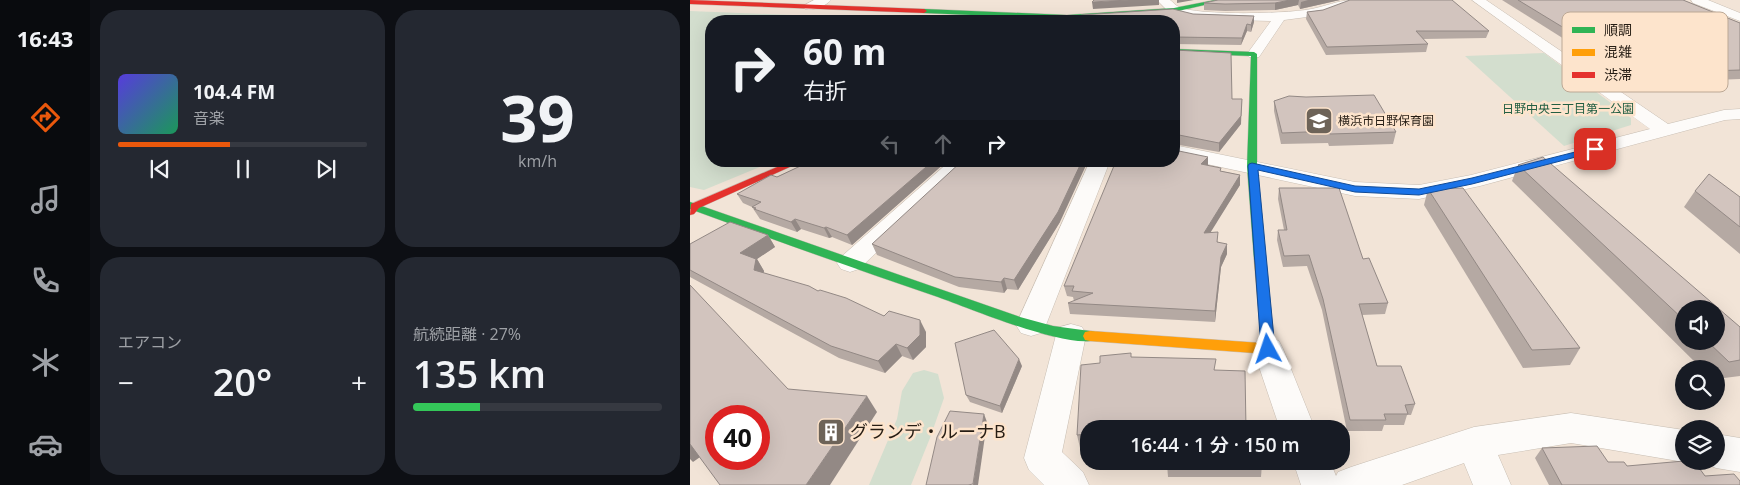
<!DOCTYPE html>
<html lang="ja">
<meta charset="utf-8">
<style>
body{margin:0;font-family:"Open Sans","Noto Sans JP",sans-serif;background:#242831;color:#f1f3f6;height:100vh;display:flex;flex-direction:column;font-size:19px;white-space:nowrap}
*{box-sizing:border-box;margin:0}
p{font-size:16px;color:#9ea1a6}
.icon{flex:none;width:28px;height:28px;fill:none;stroke:currentColor;stroke-width:2;stroke-linecap:round;stroke-linejoin:round}
.map{position:relative;flex:1;overflow:hidden}
.drawer{display:flex;flex-direction:column;gap:10px;padding:10px;background:#0d0f14;width:600px}
.drawer>*{flex:none}
.hud{position:absolute;left:15px;top:15px;width:475px;height:152px;border-radius:20px;box-shadow:0 5px 20px #0002;background:#171b24;color:#f1f3f6;overflow:hidden}
.tools{position:absolute;left:985px;top:300px;display:grid;gap:10px}
.tools a{display:grid;place-items:center;width:50px;height:50px;border-radius:50%;background:#171b24;box-shadow:0 5px 20px #0002;font-size:25px}
.speed{position:absolute;left:15px;top:405px;display:flex;gap:10px;font-size:25px;font-weight:700;text-align:center}
.speed>*{display:grid;place-content:center;width:65px;height:65px;border-radius:50%;background:#171b24;box-shadow:0 5px 20px #0002;line-height:1}
.speed .limit{border:8px solid #d22;background:#fff;color:#111}
.pin{position:absolute;display:grid;place-items:center;width:42px;height:42px;color:#fff;margin:-21px;border-radius:10px;box-shadow:0 2px 8px #0006}
.me{position:absolute;width:55px;margin:-28px;rotate:355deg;stroke-linejoin:round;filter:drop-shadow(0 0 4px #0008)}
.turn{display:flex;align-items:center;gap:18px;height:105px;padding:0 15px;font-size:22px}
.turn .icon{width:65px;height:65px;stroke-width:2.5}
.turn b{display:block;font-size:35px;line-height:42px}
.lanes{display:flex;align-items:center;height:48px;padding:0 15px;background:#0003;justify-content:center;gap:25px;direction:ltr}
.lanes .off{opacity:.35}
.big{font-size:38px;font-weight:600;line-height:1.1}
.drawer .card{flex:1;display:flex;flex-direction:column;justify-content:center;gap:8px;min-width:0;padding:0 18px;border-radius:20px;background:#242831}
.drawer .dial{align-items:center;gap:0}
.dial b{font-size:65px;line-height:1}
.song{display:flex;align-items:center;gap:15px}
.cover{width:60px;height:60px;border-radius:8px;background:linear-gradient(135deg,hsl(250 70% 55%),hsl(150 70% 35%))}
.played{height:5px;border-radius:2px;background:linear-gradient(90deg,#ea580c 45%,#363941 45%)}
.keys{display:flex;justify-content:space-around;direction:ltr}
.heat{display:flex;justify-content:space-between;align-items:center;font-size:28px;direction:ltr}
.charge{height:8px;border-radius:4px;background:linear-gradient(90deg,#34c759 27%,#363941 0)}
.drawer .tiles{flex:1;display:grid;gap:10px;grid-template-columns:repeat(2,1fr)}
.trip{position:absolute;left:390px;top:420px;width:270px;height:50px;border-radius:20px;background:#171b24;box-shadow:0 5px 20px #0002;font-weight:600;line-height:50px;text-align:center}
main{display:flex;flex:1;min-height:0}
.dock{display:flex;flex-direction:column;width:90px;justify-content:space-around;align-items:center;background:#090b0e;color:#9ea1a6}
.dock .icon{width:35px;height:35px}
.dock .current{color:#ea580c}
.dock b{font-size:22px;color:#f1f3f6}
.map>svg:first-child{display:block}
.green{fill:#d3dece}
.lines{fill:none;stroke-linecap:round;stroke-linejoin:round}
.street-casing{stroke:#c8beb3;stroke-width:1}
.fast-casing{stroke:#c8beb3;stroke-width:1}
.slow-casing{stroke:#c8beb3;stroke-width:1}
.jam-casing{stroke:#c8beb3;stroke-width:1}
.street{fill:#fdfbf9;fill-rule:evenodd}
.fast{fill:#30b455;fill-rule:evenodd}
.slow{fill:#ff9f0a;fill-rule:evenodd}
.jam{fill:#e5322d;fill-rule:evenodd}
.wall{fill:#b5a9a3;fill-rule:evenodd}
.shaded-wall{fill:#938985}
.building{fill:#d2c4be;stroke:#938985;fill-rule:evenodd}
.route{fill:#1a73e8;stroke:#114b97}
.labels{text-anchor:middle;stroke-width:5;stroke-linejoin:round;paint-order:stroke}
.far-park-label{font-size:12px;fill:#235f43;stroke:#fde4cc}
.far-poi-label{font-size:12px;fill:#261d14;stroke:#fde4cc;text-anchor:start}
.near-poi-label{font-size:18px;fill:#261d14;stroke:#fde4cc;text-anchor:start}
.key{fill:#fde4cc;stroke:#bca895;stroke-width:1}
.key-label{font-size:14px;fill:#261d14}
</style>
<main>
<nav class="dock">
<b>16:43</b>
<svg class="icon current" aria-label="directions" viewBox="0 0 24 24"><path d="M12 3l9 9-9 9-9-9zM9 14v-3h6M13 9l2 2-2 2"/></svg>
<svg class="icon" aria-label="music" viewBox="0 0 24 24"><path d="M9 18V5l10-2v13"/><circle cx="6" cy="18" r="3"/><circle cx="16" cy="16" r="3"/></svg>
<svg class="icon" aria-label="phone" viewBox="0 0 24 24"><path d="M5 4h4l2 5-3 2q2 4 5 5l2-3 5 2v4C11 20 4 13 5 4z"/></svg>
<svg class="icon" aria-label="climate" viewBox="0 0 24 24"><path d="M12 3v18M4 7l16 10M4 17L20 7"/></svg>
<svg class="icon" aria-label="car" viewBox="0 0 24 24"><path d="M5 17H2v-5l4-1 3-4h7l3 4 3 1v5h-3M9 17h6M6 11h13"/><circle cx="7" cy="17" r="2"/><circle cx="17" cy="17" r="2"/></svg>
</nav>
<section class="drawer">
<div class="tiles">
<div class="card">
<div class="song"><i class="cover"></i><div><b>104.4 FM</b><p>音楽</p></div></div>
<div class="played"></div>
<div class="keys"><svg class="icon" aria-label="previous" viewBox="0 0 24 24"><path d="M18 5L8 12l10 7zM5 5v14"/></svg><svg class="icon" aria-label="pause" viewBox="0 0 24 24"><path d="M8 5v14M16 5v14"/></svg><svg class="icon" aria-label="next" viewBox="0 0 24 24"><path d="M6 5l10 7-10 7zM19 5v14"/></svg></div>
</div>
<div class="card dial"><b>39</b><p>km/h</p></div>
<div class="card"><p>エアコン</p>
<div class="heat"><a>−</a><b class="big">20°</b><a>+</a></div>
</div>
<div class="card"><p>航続距離 · 27%</p><b class="big">135 km</b><div class="charge"></div></div>
</div>
</section>
<div class="map">
<svg width="1050" height="485" viewBox="0 0 1050 485">
<rect width="100%" height="100%" fill="#f2e4d7"/>
<g class="green">
<path d="M0 11 251 21H21V161H84L14 190 0 187Z"/>
<path d="M854 53 941 118V125L874 146 775 56Z"/>
<path d="M234 370 248 374 254 398 240 438 221 485H179L207 419 212 391 223 373Z"/>
</g>
<g class="lines">
<g class="street-casing">
<g id="street">
<path d="M124 0H141C136 6 123 11 115 9L113 6Z"/>
<path d="M467 0H480C483 2 486 6 489 7 507 16 605 14 626 8 643 4 649 0 667 0L665 3 632 15 594 20 569 57H559L557 54 581 21 503 19 480 13Z"/>
<path d="M782 0H796L978 124 1034 110 1050 109V119L1035 120 790 186 729 199 665 196 484 157V145L665 182 729 185 781 175 960 129Z"/>
<path d="M1001 0H1018L1050 13V21L1003 3Z"/>
<path d="M260 161H283L169 269 160 272 151 269 147 263 151 257Z"/>
<path d="M400 161H420L356 325 351 333 341 336 331 333 326 325Z"/>
<path d="M381 324 392 327 396 335 372 452 393 472 399 485H354L339 470 334 458 366 335 370 327Z"/>
<path d="M578 337 589 341 593 349 625 429H590L563 349 567 341Z"/>
<path d="M881 413 994 430V461H997L994 462 881 443 808 455 821 485H783L774 463 712 485H611L603 461H640L646 476 648 472 661 467 784 427Z"/>
<path d="M1026 434 1050 438V472L1026 468 1013 463V461H1026Z"/>
</g>
</g>
<g class="fast-casing">
<g id="fast">
<path d="M525 0H536L484 12 377 19 234 13 231 11 234 9 377 15 484 8Z"/>
<path d="M484 49 564 52 567 54V166L576 259 574 262H566L564 259 557 166 561 56 484 53Z"/>
<path d="M0 202 330 317 363 326 400 331 405 332 407 336 405 340C376 349 279 308 248 297 165 269 82 239 0 209Z"/>
</g>
</g>
<g class="slow-casing">
<path id="slow" d="M570 255 576 259 585 349 583 353 578 354 400 341 395 340 393 336 395 332 400 331 571 343 564 259Z"/>
</g>
<g class="jam-casing">
<g id="jam">
<path d="M0 0 234 9 237 11 234 13 0 4Z"/>
<path d="M101 161H113L9 208 4 214 0 215 1 204Z"/>
</g>
</g>
<use href="#street" class="street"/>
<use href="#fast" class="fast"/>
<use href="#slow" class="slow"/>
<use href="#jam" class="jam"/>
</g>
<g class="wall">
<path d="M528 0H650L610 9 608 5 585 10 535 11 514 10V3Z"/>
<path d="M812 0H993L1050 23V79L944 83Z"/>
<path d="M633 10 799 31 796 38 733 39 738 44 736 52 636 55 616 19 617 12Z"/>
<path d="M503 14 564 16V22L561 32 557 31 551 45 484 44V21Z"/>
<path d="M484 50 542 99 551 124 529 152 484 144Z"/>
<path d="M584 101 706 132 703 144 639 146 638 143 591 144 584 111Z"/>
<path d="M518 157V166L531 171 550 175V185L520 232 537 254 531 267 525 322 380 314 378 303 384 301 383 297 377 296 374 286Z"/>
<path d="M121 161H257L162 245 142 237 139 238 111 229 107 232 70 219 62 207 53 203 47 194 87 177Z"/>
<path d="M828 165 1050 327V376L1026 379V369H1012L822 181ZM994 309 1026 341H994Z"/>
<path d="M589 188 673 259 698 303 695 314 672 315 687 366 725 404 721 415H717L714 425H694L692 431H657L632 310 617 266 593 267 587 240 588 230H594L588 199Z"/>
<path d="M738 189 890 348 880 365 833 368 734 205Z"/>
<path d="M1005 191 1050 197V254L994 207Z"/>
<path d="M370 222 328 290 317 289 314 293 269 287 187 255 182 244Z"/>
<path d="M78 235 85 247 67 259 74 271V273L128 291 194 316 236 332V347L223 360 212 356 195 373 149 358 0 277V244Z"/>
<path d="M442 357 526 370 556 429H399V447L390 448 387 435 410 363Z"/>
<path d="M332 366 312 413 280 402 276 395Z"/>
<path d="M852 448 937 466 1015 476 1050 485H859L845 458Z"/>
<path d="M477 464H572L571 477H478Z"/>
</g>
<g class="shaded-wall">
<path d="M439 0H469V5L403 9 402 2Z"/>
<path d="M487 0H504L487 3Z"/>
<path d="M600 0H609L608 5 585 10V3Z"/>
<path d="M618 0H650L610 9 611 2Z"/>
<path d="M564 16V22L561 32V25Z"/>
<path d="M557 24V31L551 45 552 38Z"/>
<path d="M552 99 551 124 529 152V143Z"/>
<path d="M518 157V166L511 164Z"/>
<path d="M243 161H257L162 245 157 235Z"/>
<path d="M392 161H398L370 222 328 290 324 280Z"/>
<path d="M550 175V185L514 243V233Z"/>
<path d="M105 219 111 229 107 232 101 222Z"/>
<path d="M136 227 142 237 139 238 134 228Z"/>
<path d="M78 235 85 247 67 259 74 271 72 282 50 253Z"/>
<path d="M537 244V254L531 267 525 322V311L531 257Z"/>
<path d="M314 278 317 289 314 293 311 282Z"/>
<path d="M230 320 236 332V347L223 360 217 348Z"/>
<path d="M206 344 212 356 195 373 188 361Z"/>
<path d="M329 359 332 366 312 413 310 406Z"/>
<path d="M177 396 187 412 140 485H116Z"/>
<path d="M294 414 297 422 288 485H283Z"/>
<path d="M0 442 13 455 3 462 0 459Z"/>
</g>
<g class="building">
<path d="M404 0H439L402 2Z"/>
<path d="M528 0H600L585 3 535 4 514 3Z"/>
<path d="M660 0H762L799 31H726L738 44 637 47 617 12 633 10Z"/>
<path d="M828 0H993L1050 23V70L948 73Z"/>
<path d="M483 9 503 14 564 16 561 25 557 24 552 38 484 37V21H386L391 15Z"/>
<path d="M484 50 541 53 542 99H552L551 116 529 143 484 134Z"/>
<path d="M684 95 706 132 640 134 639 131 592 133 584 101 599 96 616 97Z"/>
<path d="M484 150 518 157 511 164 531 168 530 171 550 175 514 233 528 232 527 242 537 244 531 257 525 311 378 303 403 293 382 291 384 286H374L426 161H484Z"/>
<path d="M853 157 1050 327V360L1039 362 1017 341H1026V309H994V320L828 165Z"/>
<path d="M121 161H243L157 235 136 227 134 228 105 219 101 222 64 209 66 208 62 207 71 202 47 194 81 175 87 177Z"/>
<path d="M272 161H392L368 212 324 280 314 278 311 282 265 277 182 244Z"/>
<path d="M1019 174 1050 197V227L1005 191Z"/>
<path d="M589 188H649L673 259 679 258 698 303 669 304 687 366H711L725 404 715 405 718 414H694L696 420H660L633 299 619 255 594 256 588 230H597Z"/>
<path d="M773 188 890 348 842 350 738 189Z"/>
<path d="M40 222 78 235 50 253 66 259 64 270 119 286 128 291 130 290 156 298 194 316 199 311 230 320V335L217 348 206 344 188 361 141 346 0 270V244Z"/>
<path d="M0 285 98 389 177 396 116 485H30L0 444ZM26 416H69V459H26Z"/>
<path d="M304 330 329 359 310 406 276 395 265 343Z"/>
<path d="M441 353V357L526 359 524 370 555 371 556 429H479V425L443 429H399V434L387 435 391 365 410 363V356Z"/>
<path d="M260 411 294 414 283 484 278 485H236L247 437Z"/>
<path d="M907 446 918 462H934L937 466 994 461H1004L1015 476 1044 474 1050 481V485H872L852 448Z"/>
<rect x="477" y="461" width="95" height="3"/>
</g>
<path class="route" d="M905 147 910 149 909 151 782 184 729 195 665 192 568 170 585 349 583 353 578 354 573 353 571 349 558 166 559 164 562 163 665 186 729 189 782 178Z"/>
<defs>
<g id="school-square" transform="scale(1.4375)"><rect x="-9" y="-9" width="18" height="18" rx="4" fill="#6d6358" stroke="#fde4cc"/><path d="M0-5L7-2L0 1L-7-2ZM-4 1L0 2.5L4 1V4Q0 6-4 4Z" fill="#fff"/></g>
<g id="building-square" transform="scale(1.4375)"><rect x="-9" y="-9" width="18" height="18" rx="4" fill="#6d6358" stroke="#fde4cc"/><path d="M-4-6H4V6H1V3H-1V6H-4ZM-2.5-4.3h1.7v1.8h-1.7ZM.8-4.3h1.7v1.8H.8ZM-2.5-1h1.7V.8h-1.7ZM.8-1h1.7V.8H.8Z" fill="#fff"/></g>
</defs>
<g fill-rule="evenodd">
<use href="#school-square" x="629" y="121"/>
<use href="#building-square" x="141" y="432"/>
</g>
<g class="labels">
<g class="far-park-label">
<text x="878" y="113">日野中央三丁目第一公園</text>
</g>
<g class="far-poi-label">
<text x="648" y="125">横浜市日野保育園</text>
</g>
<g class="near-poi-label">
<text x="160" y="438">グランデ・ルーナB</text>
</g>
</g>
<rect x="872" y="12" width="166" height="80" rx="8" class="key"/>
<rect x="882" y="27" width="23" height="6" fill="#30b455"/>
<rect x="882" y="49" width="23" height="7" fill="#ff9f0a"/>
<rect x="882" y="72" width="23" height="6" fill="#e5322d"/>
<g class="key-label">
<text x="914" y="35">順調</text>
<text x="914" y="57">混雑</text>
<text x="914" y="80">渋滞</text>
</g>
</svg>
<div class="tools">
<a><svg class="icon" aria-label="sound" viewBox="0 0 24 24"><path d="M4 9h4l5-4v14l-5-4H4zM17 9q2 3 0 6"/></svg></a>
<a><svg class="icon" aria-label="search" viewBox="0 0 24 24"><circle cx="10" cy="10" r="6"/><path d="M15 15l6 6"/></svg></a>
<a><svg class="icon" aria-label="layers" viewBox="0 0 24 24"><path d="M12 4l9 5-9 5-9-5zM3 14l9 5 9-5"/></svg></a>
</div>
<div class="speed"><div class="limit">40</div></div>
<div class="pin" style="left:905px;top:149px;background:#d93025"><svg class="icon" aria-label="arrive" viewBox="0 0 24 24"><path d="M6 21V4h12l-3 4 3 4H6"/></svg></div>
<svg class="me" style="left:578px;top:349px" viewBox="-20 -20 40 40"><path d="M0-17L14 15 0 8-14 15z" fill="#1a73e8" stroke="#fff" stroke-width="4"/></svg>
<div class="trip">16:44 · 1 分 · 150 m</div>
<div class="hud">
<div class="turn"><svg class="icon" aria-label="right" viewBox="0 0 24 24"><path d="M7 20v-9h11M14 6l5 5-5 5"/></svg><div><b>60 m</b>右折</div></div>
<div class="lanes"><svg class="icon off" aria-label="left" viewBox="0 0 24 24"><path d="M17 20v-9H6M10 6l-5 5 5 5"/></svg><svg class="icon off" aria-label="ahead" viewBox="0 0 24 24"><path d="M12 20V5M6 11l6-6 6 6"/></svg><svg class="icon" aria-label="right" viewBox="0 0 24 24"><path d="M7 20v-9h11M14 6l5 5-5 5"/></svg></div>
</div>
</div>
</main>
